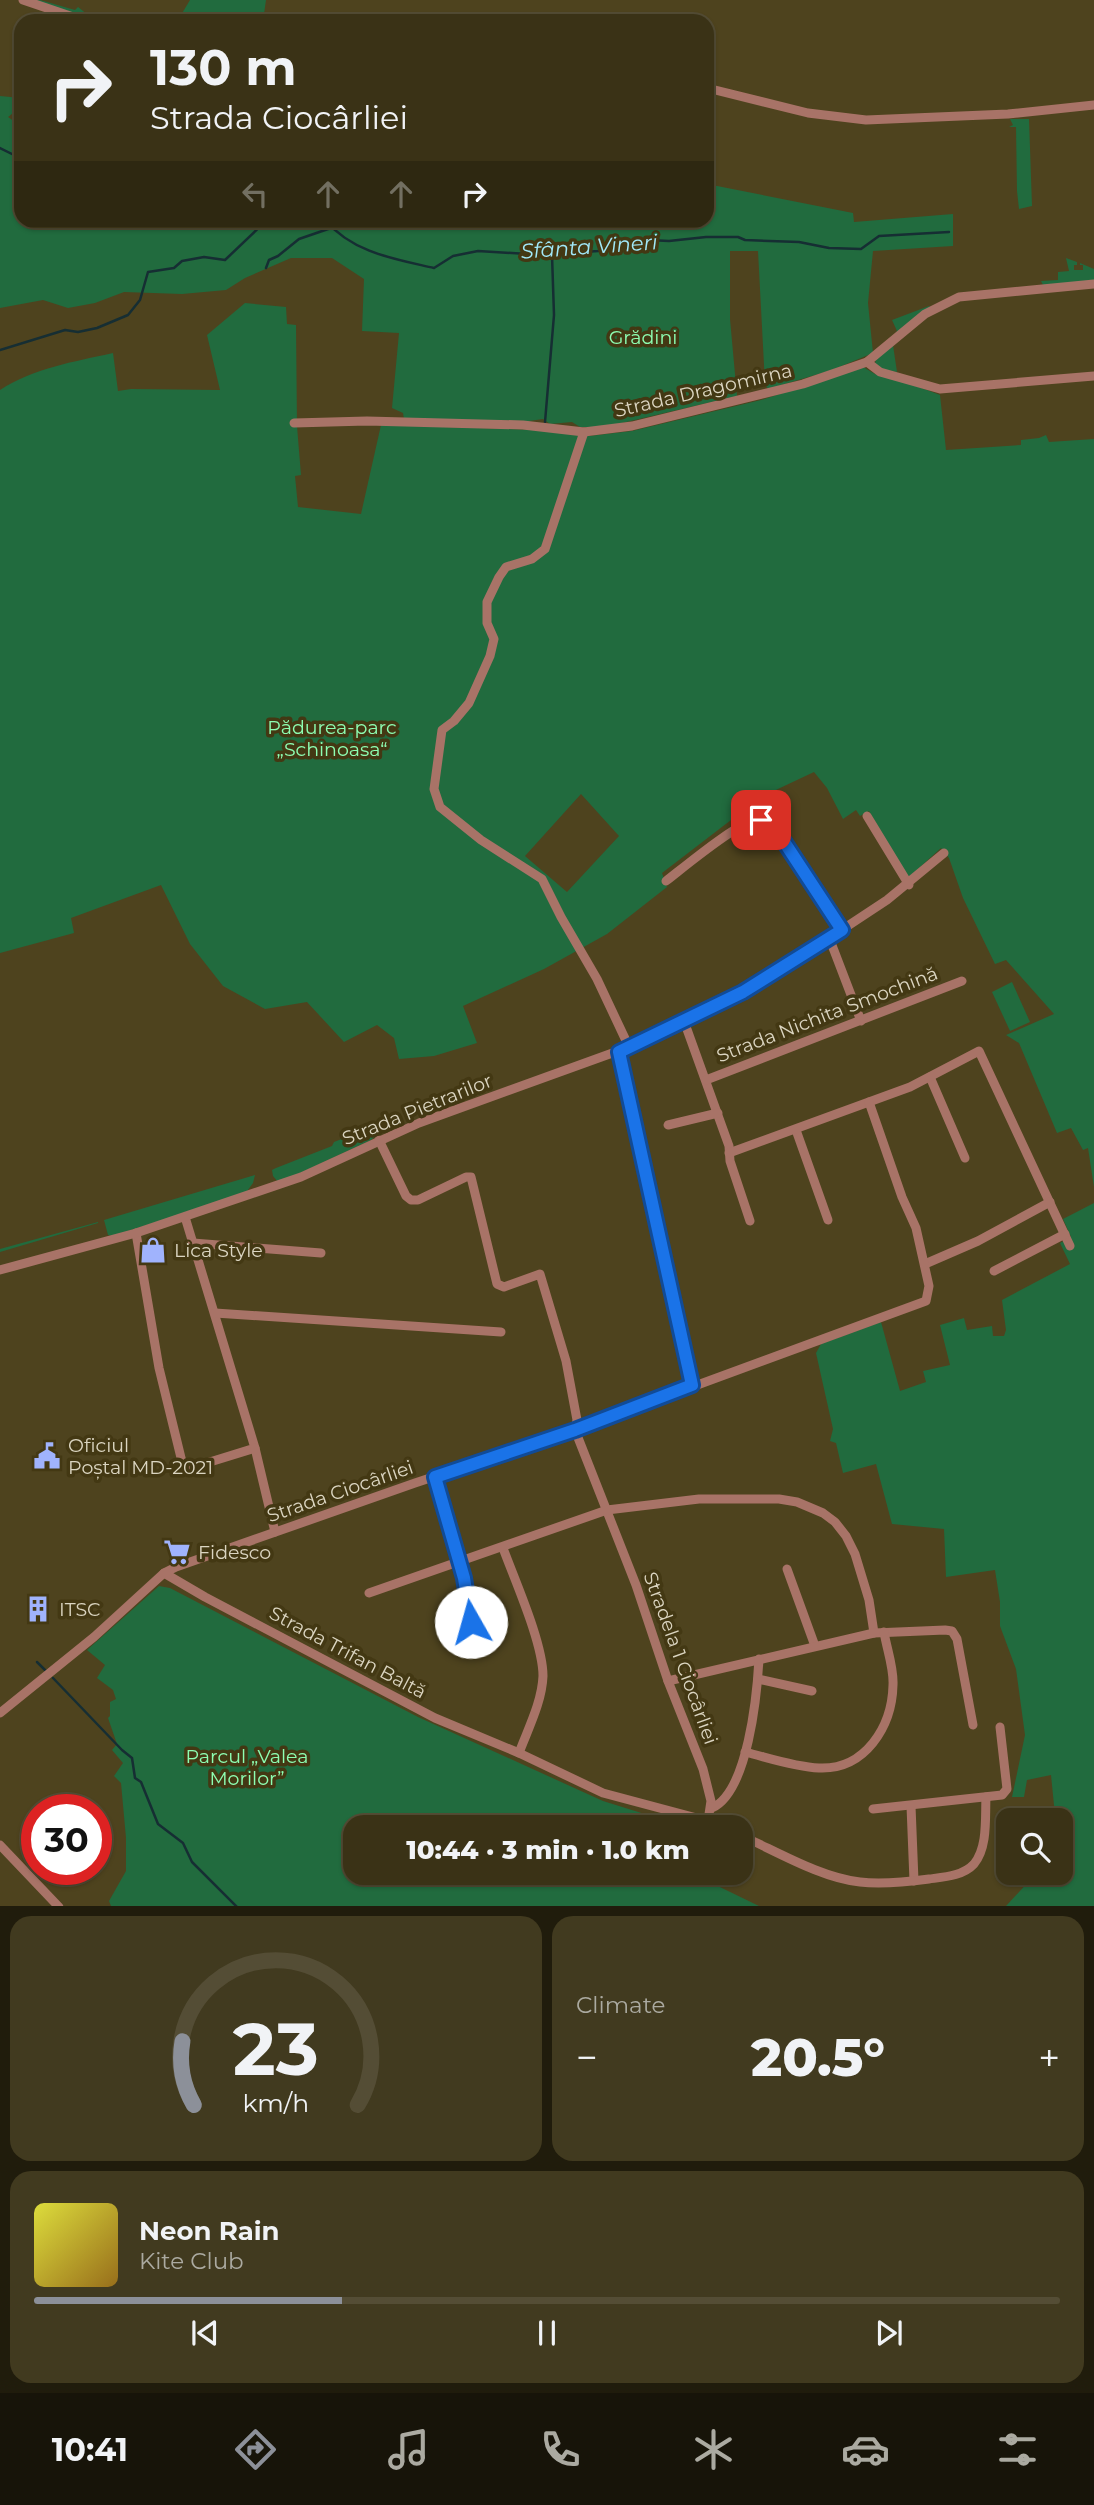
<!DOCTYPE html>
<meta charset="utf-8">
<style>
body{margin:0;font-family:Montserrat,sans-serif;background:#413a1f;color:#f1f3f6;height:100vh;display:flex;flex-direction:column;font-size:26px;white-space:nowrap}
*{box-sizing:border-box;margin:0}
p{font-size:23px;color:#abaaa1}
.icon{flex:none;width:38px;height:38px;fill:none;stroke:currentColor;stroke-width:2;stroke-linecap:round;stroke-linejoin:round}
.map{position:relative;height:1906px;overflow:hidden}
.details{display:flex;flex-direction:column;gap:10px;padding:10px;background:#201c0c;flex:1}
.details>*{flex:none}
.hud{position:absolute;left:14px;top:14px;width:700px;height:214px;border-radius:21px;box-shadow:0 2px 5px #0004,0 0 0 2px #544d35;background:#3a3216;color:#f1f3f6;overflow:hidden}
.fabs{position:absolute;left:996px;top:1808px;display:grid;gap:14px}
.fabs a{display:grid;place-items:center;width:77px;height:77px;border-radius:14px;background:#3a3216;box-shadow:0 2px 5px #0004,0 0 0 2px #544d35;font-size:35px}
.speed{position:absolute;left:21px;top:1794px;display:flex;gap:14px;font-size:35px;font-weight:700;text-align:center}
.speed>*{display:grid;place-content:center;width:91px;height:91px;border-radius:50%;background:#3a3216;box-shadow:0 2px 5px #0004,0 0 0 2px #544d35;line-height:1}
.speed .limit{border:10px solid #d22;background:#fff;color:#111}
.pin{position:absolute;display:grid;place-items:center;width:60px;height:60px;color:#fff;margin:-30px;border-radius:14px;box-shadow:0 4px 10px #0006}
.me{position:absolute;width:77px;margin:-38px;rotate:353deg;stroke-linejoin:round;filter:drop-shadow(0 0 5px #0008)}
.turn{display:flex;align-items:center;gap:24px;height:147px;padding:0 21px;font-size:32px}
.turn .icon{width:91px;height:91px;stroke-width:2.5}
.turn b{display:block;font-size:49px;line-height:60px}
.lanes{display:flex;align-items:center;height:66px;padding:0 21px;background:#0003;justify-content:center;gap:35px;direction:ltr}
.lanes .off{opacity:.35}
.big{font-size:52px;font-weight:800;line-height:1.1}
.details .widget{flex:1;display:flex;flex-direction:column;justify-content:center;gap:10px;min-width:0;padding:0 24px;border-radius:21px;background:#413a1f}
.details .dial{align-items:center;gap:0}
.dial svg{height:182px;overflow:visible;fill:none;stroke:#544d35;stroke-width:7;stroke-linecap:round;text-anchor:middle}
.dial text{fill:#f1f3f6;stroke:none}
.song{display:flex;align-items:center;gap:21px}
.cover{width:84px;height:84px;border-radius:10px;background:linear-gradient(135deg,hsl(60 70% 55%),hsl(40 70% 35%))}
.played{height:7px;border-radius:4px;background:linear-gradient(90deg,#8c9099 30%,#544d35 30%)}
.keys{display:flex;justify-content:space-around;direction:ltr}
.heat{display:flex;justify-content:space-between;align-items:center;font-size:38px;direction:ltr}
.details .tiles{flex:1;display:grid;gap:10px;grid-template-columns:1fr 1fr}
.widget:last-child{grid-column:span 2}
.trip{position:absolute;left:343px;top:1815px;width:410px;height:70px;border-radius:21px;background:#3a3216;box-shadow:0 2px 5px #0004,0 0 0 2px #544d35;font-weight:800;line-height:70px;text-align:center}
.menu{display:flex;height:112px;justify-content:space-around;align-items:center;background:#171409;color:#abaaa1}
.menu .icon{width:49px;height:49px}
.menu .active{color:#8c9099}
.menu b{font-size:32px;color:#f1f3f6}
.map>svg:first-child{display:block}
.green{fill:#216b3e;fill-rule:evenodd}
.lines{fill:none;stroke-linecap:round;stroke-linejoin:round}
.stream{stroke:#162e33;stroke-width:2.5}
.street{stroke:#a87367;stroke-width:9}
.route-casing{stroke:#114b97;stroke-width:18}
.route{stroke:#1a73e8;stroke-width:12}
.labels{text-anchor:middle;stroke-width:7;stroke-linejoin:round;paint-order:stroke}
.park-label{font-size:19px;fill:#8dfeb2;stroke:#433813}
.street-label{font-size:19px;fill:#dbd5c1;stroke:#433813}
.poi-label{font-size:19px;fill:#dbd5c1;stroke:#433813;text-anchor:start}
.water-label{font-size:21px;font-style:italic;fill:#a1e9f9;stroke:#433813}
</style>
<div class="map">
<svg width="1094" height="1907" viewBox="0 0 1094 1907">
<rect width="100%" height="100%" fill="#4e431e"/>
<g class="green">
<path d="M30 0H40L75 10 78 7 88 15 110 21H91Z"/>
<path d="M190 0H266L263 21H183L181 15Z"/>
<path d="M0 96 21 98 17 110 8 117 21 126V220H707V184L853 213 854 222 953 214V246L873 251 868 303 873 353 832 370 768 389 765 384 758 251H730V319L737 396 605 427H580L572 422 550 424 543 419 529 421 404 419 403 413 392 408 399 333 362 331 364 279 332 258H291L245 278 226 290 182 294 124 292 95 303 68 308 43 300 0 308Z"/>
<path d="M1010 119H1029L1032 206 1019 209 1017 191 1016 127H1009L1013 125Z"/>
<path d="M1066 258 1077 262V265H1074V270H1083V265H1080V263L1094 269V281L1043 285 1041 281 1058 280V272L1069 271Z"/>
<path d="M245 303 286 307 287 324 296 325 297 426 301 475 295 476 298 507 361 514 381 425 538 430 589 436 632 431 761 400 863 367 875 374 898 379 940 395 946 450 1021 445V440L1039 438 1046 435 1049 442 1094 439V1187L1088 1148 1083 1150 1071 1128 1057 1133 1019 1043 1006 1035 1054 1014 1006 960 995 964 963 898 949 858 941 848 908 878 869 811 860 816 856 810 843 819 827 788 814 772 761 797 662 873 667 887 607 934 544 969 463 1006 477 1043 434 1056 399 1059 394 1038 377 1025 344 1042 307 1002 265 1009 223 986 190 944 161 885 71 918 74 933 0 953V390C34 368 73 362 113 353L118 391 131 389 220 390 207 335ZM581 794 619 836 567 892 525 856Z"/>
<path d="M929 306 930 307 890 341 897 331 892 320Z"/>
<path d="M893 345 897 372 877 368 875 365 876 358Z"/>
<path d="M1012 982 1030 1022 1010 1031 992 992Z"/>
<path d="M376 1127 377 1135 371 1140 279 1183 273 1176 272 1170 276 1168 332 1146 334 1142 352 1135 354 1139 368 1133V1130Z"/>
<path d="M255 1175 253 1183 245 1194 112 1236 108 1235 104 1220Z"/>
<path d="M1094 1203V1906H1006L1032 1878 1034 1873 1060 1872V1820H1053L1055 1815 1051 1775 1027 1780 1024 1797H1012L1025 1735 1016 1669 1000 1626V1602L995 1570 946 1577 944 1529 892 1524 876 1464 843 1473 836 1443 830 1441 833 1429 816 1353 821 1344 881 1322 900 1391 926 1382 923 1371 950 1365 940 1325 964 1318 967 1330 992 1326 993 1336H1004L1006 1330 1002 1300 1070 1264 1060 1243 1071 1237 1063 1219Z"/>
<path d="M98 1222V1223L0 1252V1249Z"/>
<path d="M159 1586 170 1588 418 1717 603 1801 664 1820 695 1823 693 1827H355V1872L691 1873 759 1906H111L109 1901 126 1871V1838L121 1783 114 1776 123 1763 112 1750 117 1744 108 1718 110 1716V1702L116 1699 113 1690 97 1678 105 1665 87 1650Z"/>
</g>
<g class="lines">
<g class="stream">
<path d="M0 148 14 155 21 156"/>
<path d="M325 220C353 253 395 259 434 268L453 256 478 251 543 255 598 251 649 240 669 241 706 237H738L745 240 799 242 829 248 861 249 879 236 949 232"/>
<path d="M266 268 269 260 278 256 299 239 331 228"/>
<path d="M0 350 65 330 78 332 97 328 128 315 140 300 148 272 174 268 182 261 204 257 225 260 267 220"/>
<path d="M545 422 554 315 552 255"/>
<path d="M37 1662 47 1672"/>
<path d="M53 1678 122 1750 132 1758 135 1778 141 1782 158 1824 183 1843 192 1862 237 1907"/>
</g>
<g class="street">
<path d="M23 0 85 21"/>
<path d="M707 88 808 113 866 120 1008 114 1094 105"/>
<path d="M867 362 880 372 940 389 1094 376"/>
<path d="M294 423 367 421 523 425 584 432 632 426 803 384 867 362 925 314 959 297 1094 284"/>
<path d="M584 432 545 549 532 559 506 567 499 577 487 602V623L494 639 490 656 469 703 454 721 442 730 434 789 440 807 481 840 542 879 561 917 597 979 629 1047"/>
<path d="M867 816 909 885"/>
<path d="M666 881C683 868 740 820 757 820 767 820 773 827 779 834L842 930"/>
<path d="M830 940 861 1021"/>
<path d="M684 1021 729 1146 730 1161 750 1221"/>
<path d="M619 1052 692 1385"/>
<path d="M930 1077 965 1158"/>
<path d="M706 1080 962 981"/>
<path d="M668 1125 718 1113"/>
<path d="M796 1130 828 1220"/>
<path d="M379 1140 406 1196 411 1200H418L466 1177H471L497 1284 504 1287 540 1274 566 1361 577 1420 575 1430 636 1585 668 1681 703 1769 711 1801 708 1821"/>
<path d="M729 1153 910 1087 979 1051 1070 1246"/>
<path d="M136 1233 159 1368 184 1470 255 1448 185 1217"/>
<path d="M193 1243 321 1253"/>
<path d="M925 1264 978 1241 1050 1202"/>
<path d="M0 1270 136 1233 301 1177 419 1123 629 1047 743 992 784 968 887 900 944 853"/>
<path d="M994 1271 1065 1234"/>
<path d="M215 1313 501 1332"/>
<path d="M255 1448 275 1532"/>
<path d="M435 1477C445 1511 481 1608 467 1638"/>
<path d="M503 1548C515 1581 543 1643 543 1676 542 1702 528 1729 519 1753"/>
<path d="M787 1569 815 1646"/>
<path d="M164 1573 205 1597 435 1718 519 1753 603 1793 708 1821 721 1827"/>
<path d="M369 1593 607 1510 699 1499H779L797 1502 823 1513 835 1522 846 1536 855 1554 869 1600 874 1633"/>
<path d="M758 1679 812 1691"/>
<path d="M668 1681 874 1633 945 1630 952 1631 957 1639 973 1725"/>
<path d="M0 1713 94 1637 164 1573 176 1567 415 1483 575 1430 926 1301 929 1286 916 1228 902 1197 869 1102"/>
<path d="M745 1752C769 1758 795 1767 819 1768 865 1770 892 1727 893 1685 894 1668 887 1650 884 1632"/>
<path d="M911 1806 914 1881"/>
<path d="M712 1808C748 1792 757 1695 759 1659"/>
<path d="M873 1809 1002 1795 1007 1789 1000 1727"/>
<path d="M740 1835C776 1851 821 1878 860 1882 882 1885 907 1882 929 1879 944 1877 963 1876 974 1864 988 1847 985 1818 986 1797"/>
<path d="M0 1845 59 1907"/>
</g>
</g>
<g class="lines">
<g class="route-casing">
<path id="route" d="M471 1622 464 1578 435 1477 575 1430 692 1385 619 1052 743 992 842 930 779 834 769 824 761 820"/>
</g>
<use href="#route" class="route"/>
</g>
<defs>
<g id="shop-bare" transform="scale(2.1)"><path d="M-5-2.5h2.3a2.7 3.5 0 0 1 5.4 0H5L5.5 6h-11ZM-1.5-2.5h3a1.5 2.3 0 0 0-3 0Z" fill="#a0b3fd" stroke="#433813" stroke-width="2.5" paint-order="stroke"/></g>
<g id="civic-bare" transform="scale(2.1)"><path d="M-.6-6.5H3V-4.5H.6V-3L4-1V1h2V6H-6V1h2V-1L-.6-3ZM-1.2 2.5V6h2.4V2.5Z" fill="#a0b3fd" stroke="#433813" stroke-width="2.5" paint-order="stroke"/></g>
<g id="supermarket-bare" transform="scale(2.1)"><path d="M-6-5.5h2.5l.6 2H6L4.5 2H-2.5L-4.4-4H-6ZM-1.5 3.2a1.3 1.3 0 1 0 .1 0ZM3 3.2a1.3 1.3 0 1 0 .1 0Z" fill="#a0b3fd" stroke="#433813" stroke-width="2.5" paint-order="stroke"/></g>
<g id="building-bare" transform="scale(2.1)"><path d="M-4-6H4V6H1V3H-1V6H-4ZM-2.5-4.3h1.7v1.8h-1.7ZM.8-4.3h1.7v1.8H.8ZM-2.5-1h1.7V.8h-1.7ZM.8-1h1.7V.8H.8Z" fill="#a0b3fd" stroke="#433813" stroke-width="2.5" paint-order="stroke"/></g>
</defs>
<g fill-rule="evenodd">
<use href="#shop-bare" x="153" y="1250"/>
<use href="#civic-bare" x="47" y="1456"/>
<use href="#supermarket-bare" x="177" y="1552"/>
<use href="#building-bare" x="38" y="1609"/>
</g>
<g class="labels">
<g class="park-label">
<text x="643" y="344">Grădini</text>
<text x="332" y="734">Pădurea-parc<tspan x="332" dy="22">„Schinoasa“</tspan></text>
<text x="247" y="1763">Parcul „Valea<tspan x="247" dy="22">Morilor”</tspan></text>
</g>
<g class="street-label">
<text transform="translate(703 390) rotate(-13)" y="7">Strada Dragomirna</text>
<text transform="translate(827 1014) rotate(-21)" y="7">Strada Nichita Smochină</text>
<text transform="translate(417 1109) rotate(-22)" y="7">Strada Pietrarilor</text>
<text transform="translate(340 1491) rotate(-19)" y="7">Strada Ciocârliei</text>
<text transform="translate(348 1652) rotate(28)" y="7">Strada Trifan Baltă</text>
<text transform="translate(681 1658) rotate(70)" y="7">Stradela 1 Ciocârliei</text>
</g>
<g class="poi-label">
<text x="174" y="1257">Lica Style</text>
<text x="68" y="1452">Oficiul<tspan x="68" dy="22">Poștal MD-2021</tspan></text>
<text x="198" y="1559">Fidesco</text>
<text x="59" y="1616">ITSC</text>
</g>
<g class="water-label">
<text transform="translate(589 247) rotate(-4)" y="7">Sfânta Vineri</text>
</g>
</g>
</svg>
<div class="fabs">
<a><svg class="icon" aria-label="search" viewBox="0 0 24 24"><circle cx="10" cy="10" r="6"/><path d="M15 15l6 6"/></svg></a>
</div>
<div class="speed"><div class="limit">30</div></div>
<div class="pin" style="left:761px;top:820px;background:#d93025"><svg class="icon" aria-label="arrive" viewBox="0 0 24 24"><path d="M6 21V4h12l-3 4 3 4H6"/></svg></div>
<svg class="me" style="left:471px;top:1622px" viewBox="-20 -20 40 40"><circle r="19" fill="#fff"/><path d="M0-13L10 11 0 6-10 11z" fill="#1a73e8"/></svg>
<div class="trip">10:44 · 3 min · 1.0 km</div>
<div class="hud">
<div class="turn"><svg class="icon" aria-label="right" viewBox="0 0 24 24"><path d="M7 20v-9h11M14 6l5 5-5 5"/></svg><div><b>130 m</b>Strada Ciocârliei</div></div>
<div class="lanes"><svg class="icon off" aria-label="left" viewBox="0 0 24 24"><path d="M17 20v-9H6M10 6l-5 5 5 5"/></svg><svg class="icon off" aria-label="ahead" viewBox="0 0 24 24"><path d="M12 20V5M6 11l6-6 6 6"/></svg><svg class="icon off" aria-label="ahead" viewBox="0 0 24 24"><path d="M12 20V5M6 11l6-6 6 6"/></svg><svg class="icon" aria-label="right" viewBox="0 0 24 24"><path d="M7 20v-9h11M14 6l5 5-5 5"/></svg></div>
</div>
</div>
<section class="details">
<div class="tiles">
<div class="widget dial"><svg viewBox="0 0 100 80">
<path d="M14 69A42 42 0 1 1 86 69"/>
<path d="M14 69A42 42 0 0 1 9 41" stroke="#8c9099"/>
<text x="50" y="56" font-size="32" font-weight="700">23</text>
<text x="50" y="72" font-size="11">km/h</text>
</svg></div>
<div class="widget"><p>Climate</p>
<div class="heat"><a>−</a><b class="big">20.5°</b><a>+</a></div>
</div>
<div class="widget">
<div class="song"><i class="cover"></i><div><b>Neon Rain</b><p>Kite Club</p></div></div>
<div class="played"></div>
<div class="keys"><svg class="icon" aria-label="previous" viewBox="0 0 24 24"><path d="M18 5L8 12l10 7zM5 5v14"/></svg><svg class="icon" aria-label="pause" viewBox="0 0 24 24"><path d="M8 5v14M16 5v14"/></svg><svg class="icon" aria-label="next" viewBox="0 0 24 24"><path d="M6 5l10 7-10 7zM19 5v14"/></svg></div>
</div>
</div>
</section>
<nav class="menu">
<b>10:41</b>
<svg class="icon active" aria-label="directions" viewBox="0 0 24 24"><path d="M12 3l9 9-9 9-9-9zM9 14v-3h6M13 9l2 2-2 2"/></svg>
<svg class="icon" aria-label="music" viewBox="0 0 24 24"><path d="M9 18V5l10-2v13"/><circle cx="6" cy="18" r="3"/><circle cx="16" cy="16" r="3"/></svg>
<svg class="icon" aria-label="phone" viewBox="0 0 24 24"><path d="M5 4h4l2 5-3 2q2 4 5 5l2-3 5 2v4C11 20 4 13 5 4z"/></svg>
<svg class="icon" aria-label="climate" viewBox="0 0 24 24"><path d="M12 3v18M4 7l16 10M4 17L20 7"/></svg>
<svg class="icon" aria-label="car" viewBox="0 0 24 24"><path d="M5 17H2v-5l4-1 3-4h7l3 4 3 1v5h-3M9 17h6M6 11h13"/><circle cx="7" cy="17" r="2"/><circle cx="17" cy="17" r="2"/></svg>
<svg class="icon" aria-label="filters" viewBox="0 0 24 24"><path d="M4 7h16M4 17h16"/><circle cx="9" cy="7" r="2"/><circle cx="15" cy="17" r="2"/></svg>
</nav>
